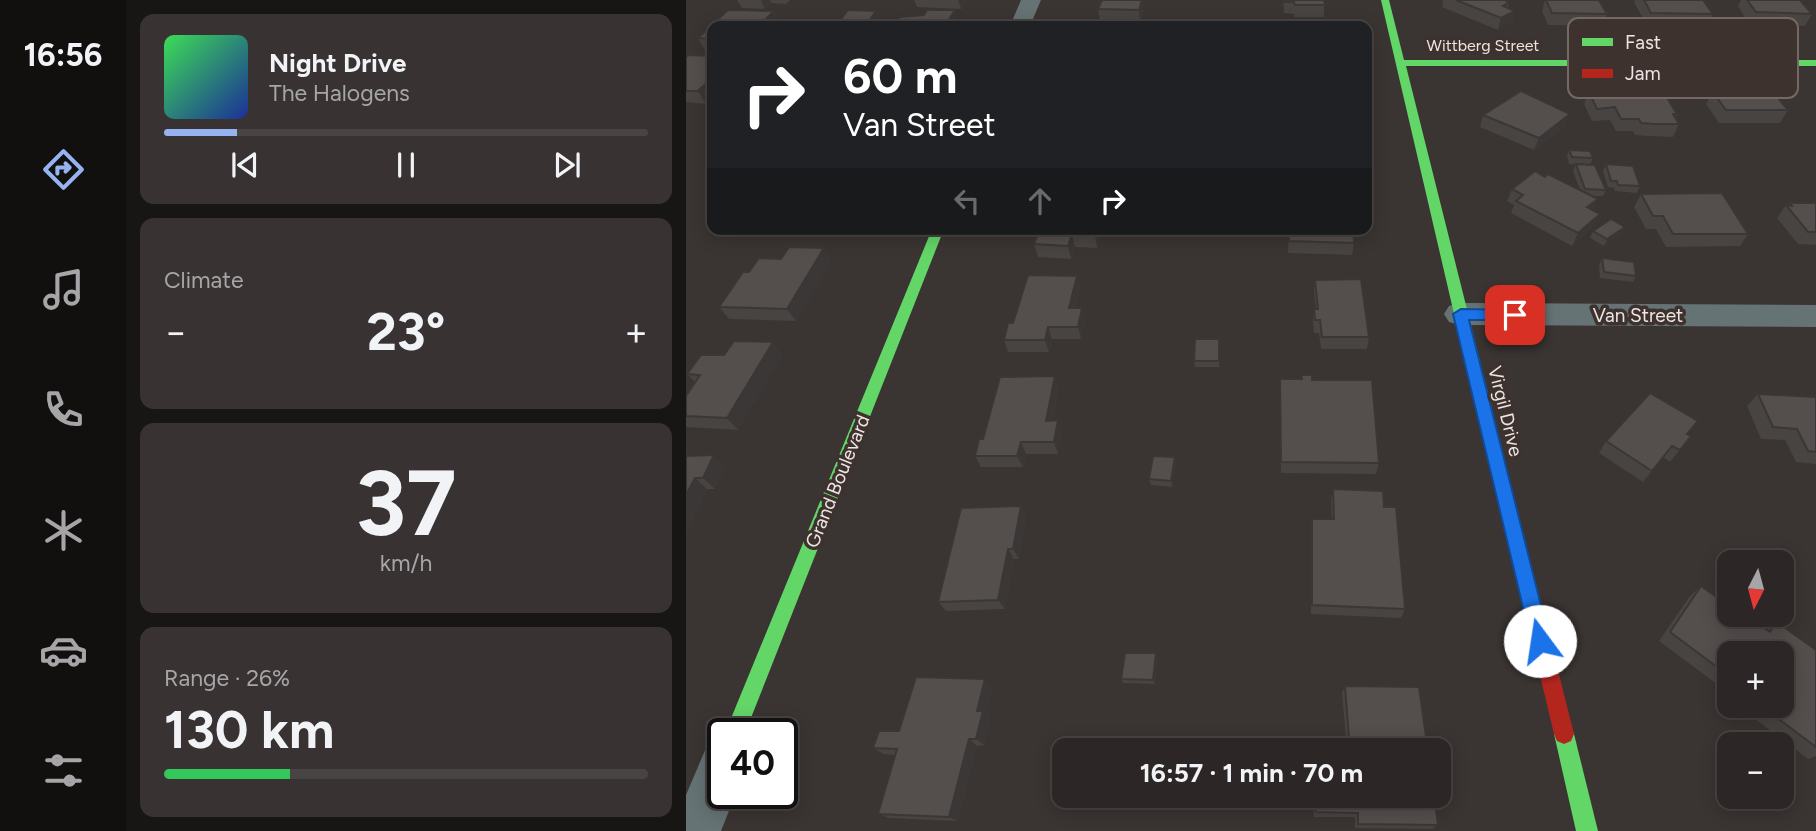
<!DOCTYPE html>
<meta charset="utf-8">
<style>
body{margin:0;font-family:Figtree,sans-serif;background:#383332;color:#f1f3f6;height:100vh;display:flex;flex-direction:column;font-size:26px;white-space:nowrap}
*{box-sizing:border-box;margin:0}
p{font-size:23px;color:#a6a5a7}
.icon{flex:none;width:38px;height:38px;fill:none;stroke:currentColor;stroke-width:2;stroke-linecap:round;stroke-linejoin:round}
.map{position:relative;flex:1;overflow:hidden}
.side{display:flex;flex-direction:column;gap:14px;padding:14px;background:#181515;width:560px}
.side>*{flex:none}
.banner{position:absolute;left:21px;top:21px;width:665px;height:214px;border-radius:14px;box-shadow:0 4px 18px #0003,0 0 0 2px #484443;background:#202124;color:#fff;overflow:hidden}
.needle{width:46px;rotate:186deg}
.tools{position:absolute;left:1031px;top:550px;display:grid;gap:14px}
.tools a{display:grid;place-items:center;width:77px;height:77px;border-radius:14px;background:#2c2726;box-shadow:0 4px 18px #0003,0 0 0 2px #484443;font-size:35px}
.speed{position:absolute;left:21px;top:718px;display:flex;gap:14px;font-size:35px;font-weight:700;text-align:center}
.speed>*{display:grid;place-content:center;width:91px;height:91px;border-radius:50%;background:#2c2726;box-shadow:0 4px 18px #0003,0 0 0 2px #484443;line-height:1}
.speed .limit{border:4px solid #111;border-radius:10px;background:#fff;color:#111}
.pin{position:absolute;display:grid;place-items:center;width:60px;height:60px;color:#fff;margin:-30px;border-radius:14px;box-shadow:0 4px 10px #0006}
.me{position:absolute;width:77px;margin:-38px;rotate:346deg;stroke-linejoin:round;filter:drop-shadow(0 0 5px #0008)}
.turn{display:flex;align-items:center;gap:24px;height:147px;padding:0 21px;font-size:32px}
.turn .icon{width:91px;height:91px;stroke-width:2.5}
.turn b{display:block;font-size:49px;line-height:60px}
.lanes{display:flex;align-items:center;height:66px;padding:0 21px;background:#0003;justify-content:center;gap:35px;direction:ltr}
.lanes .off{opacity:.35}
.big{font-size:52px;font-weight:700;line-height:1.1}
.side .tile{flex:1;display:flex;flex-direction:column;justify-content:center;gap:10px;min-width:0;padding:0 24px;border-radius:14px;background:#383332}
.side .dial{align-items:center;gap:0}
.dial b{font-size:91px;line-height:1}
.song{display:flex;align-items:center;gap:21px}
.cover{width:84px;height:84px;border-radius:10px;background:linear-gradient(135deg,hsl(130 70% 55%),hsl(230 70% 35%))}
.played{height:7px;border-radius:4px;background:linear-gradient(90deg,#95b2f1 15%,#484443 15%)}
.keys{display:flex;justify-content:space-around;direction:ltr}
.heat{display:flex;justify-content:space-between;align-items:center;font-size:38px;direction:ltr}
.charge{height:10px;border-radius:5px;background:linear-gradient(90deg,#34c759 26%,#484443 0)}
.trip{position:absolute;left:366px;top:738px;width:399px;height:70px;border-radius:14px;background:#2c2726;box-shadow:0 4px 18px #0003,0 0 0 2px #484443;font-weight:700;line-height:70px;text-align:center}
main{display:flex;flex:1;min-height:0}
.tabs{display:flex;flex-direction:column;width:126px;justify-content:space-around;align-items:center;background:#12100f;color:#a6a5a7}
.tabs .icon{width:49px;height:49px}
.tabs .on{color:#95b2f1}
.tabs b{font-size:32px;color:#f1f3f6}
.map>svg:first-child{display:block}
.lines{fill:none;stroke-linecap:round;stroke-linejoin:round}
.street{fill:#657375;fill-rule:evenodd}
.fast{fill:#63d668;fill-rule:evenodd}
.jam{fill:#b3261e;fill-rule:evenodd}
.wall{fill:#484442}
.shaded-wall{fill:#3b3736}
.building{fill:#544f4d;stroke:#3b3736;stroke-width:2}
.route{fill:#1a73e8;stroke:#114b97;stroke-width:2}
.labels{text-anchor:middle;stroke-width:7;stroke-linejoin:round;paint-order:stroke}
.far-street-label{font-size:16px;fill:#ede5e3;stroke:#3e322e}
.street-label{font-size:19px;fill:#ede5e3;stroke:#3e322e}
.key{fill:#3e322e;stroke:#736864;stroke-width:2}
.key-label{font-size:19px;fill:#ede5e3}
</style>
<main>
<nav class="tabs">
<b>16:56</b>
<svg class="icon on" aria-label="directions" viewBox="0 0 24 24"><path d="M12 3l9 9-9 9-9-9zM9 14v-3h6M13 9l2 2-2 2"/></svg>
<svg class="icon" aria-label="music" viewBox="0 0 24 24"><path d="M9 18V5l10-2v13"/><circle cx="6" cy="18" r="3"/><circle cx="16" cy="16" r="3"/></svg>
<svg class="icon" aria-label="phone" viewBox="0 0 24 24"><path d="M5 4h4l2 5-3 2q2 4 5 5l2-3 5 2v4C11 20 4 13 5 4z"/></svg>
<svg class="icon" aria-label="climate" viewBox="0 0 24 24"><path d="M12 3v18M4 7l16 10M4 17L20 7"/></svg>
<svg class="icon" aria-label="car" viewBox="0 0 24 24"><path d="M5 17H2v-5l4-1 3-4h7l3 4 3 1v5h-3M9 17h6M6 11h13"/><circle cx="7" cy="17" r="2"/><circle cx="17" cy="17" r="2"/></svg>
<svg class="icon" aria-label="filters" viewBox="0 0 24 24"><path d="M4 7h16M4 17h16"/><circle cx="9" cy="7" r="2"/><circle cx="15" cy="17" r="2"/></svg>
</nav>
<section class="side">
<div class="tile">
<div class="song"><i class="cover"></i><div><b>Night Drive</b><p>The Halogens</p></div></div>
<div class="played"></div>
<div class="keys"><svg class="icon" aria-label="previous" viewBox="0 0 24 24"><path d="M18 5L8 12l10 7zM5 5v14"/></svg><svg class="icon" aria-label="pause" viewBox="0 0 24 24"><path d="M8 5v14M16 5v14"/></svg><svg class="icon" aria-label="next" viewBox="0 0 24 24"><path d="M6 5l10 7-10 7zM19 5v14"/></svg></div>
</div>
<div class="tile"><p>Climate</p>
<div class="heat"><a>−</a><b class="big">23°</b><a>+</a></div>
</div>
<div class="tile dial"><b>37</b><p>km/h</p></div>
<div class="tile"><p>Range · 26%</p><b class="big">130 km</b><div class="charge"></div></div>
</section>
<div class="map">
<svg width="1130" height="831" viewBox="0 0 1130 831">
<rect width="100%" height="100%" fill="#3a3432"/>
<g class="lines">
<g class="street">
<path d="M335 0H355L344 26H324Z"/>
<path d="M774 303 1130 305V327L774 325 763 322 758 314 763 306Z"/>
<path d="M37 741V793H50L35 831H0V795L20 748Z"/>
</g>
<g class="fast">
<path d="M695 0H703L718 60H1130V66H720L808 417 806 421H794L792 417Z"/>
<path d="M246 229H258L59 733H39Z"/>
<path d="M878 724 885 727 888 734 912 831H890L868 734 871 727Z"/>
</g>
<path class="jam" d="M800 411 806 413 808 417 888 734 885 741 878 744 871 741 868 734 792 417 794 413Z"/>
</g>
<g class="wall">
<path d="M51 0H104L100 4 85 3 79 9 56 8Z"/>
<path d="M228 0H281L275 9 231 7Z"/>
<path d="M597 0H638V17H608V14L598 13Z"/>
<path d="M757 0H819L823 3 822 8 829 11 826 22 812 30 756 7Z"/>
<path d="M859 0H913L921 14 917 26 862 25 856 11Z"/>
<path d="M949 0H1017L1027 14 1021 26 960 24 948 2Z"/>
<path d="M1055 0H1114L1126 14 1119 26 1063 24 1052 6Z"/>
<path d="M412 9 458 10 454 22 414 21Z"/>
<path d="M42 10 88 11 94 23 90 26H26V51L19 50 12 38Z"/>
<path d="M190 11 193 17 186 26H153L152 23Z"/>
<path d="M26 56V97L20 104 0 102V57Z"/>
<path d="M903 92 991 114 989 117 993 124 987 137 962 136 949 135 947 131H930L924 120 906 121 898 104Z"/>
<path d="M1027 92 1102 110 1094 123H1033L1020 104Z"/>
<path d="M797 115 879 127 848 150 794 127Z"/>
<path d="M883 150 907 158 904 165 920 190 917 196H906L908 226 886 246 825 213 828 205 821 201 826 189 859 177 894 190 887 171 890 164 895 165 883 164 881 156Z"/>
<path d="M920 164 954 186 951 193 929 191 928 188 922 187 917 171Z"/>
<path d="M955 194 1062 234 1054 246 980 247 970 229H960L948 207Z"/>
<path d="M1104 203H1130V245L1112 244 1091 218 1100 205H1103Z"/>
<path d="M113 229H157L156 232H114Z"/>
<path d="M354 229H425L423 235H415L411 248 389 247 385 259 352 257 348 244Z"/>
<path d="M603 229 668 243 666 255 602 253Z"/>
<path d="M907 231 936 233 918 246 904 238Z"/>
<path d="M916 258 950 276 947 282 914 278 913 265Z"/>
<path d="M145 261 110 321 43 319 33 307 63 272Z"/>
<path d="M391 276 394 288 389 308H396L399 321 395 339H366L363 352H322L318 340 327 323Z"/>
<path d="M629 280 683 337 681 349H635L633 333H628L627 321 628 309H630L628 292Z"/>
<path d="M533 339V367H509L508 361Z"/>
<path d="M97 354 52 430 0 427V396L9 382 1 374 38 355Z"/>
<path d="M594 379 626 380 693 463 690 474 595 473Z"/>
<path d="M373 388 367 421 376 432 372 454H340L337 467H295L289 456 297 439Z"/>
<path d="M1072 394 1130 397V464L1110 462 1099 440 1075 439 1061 406Z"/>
<path d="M1001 434 1005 436 984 462 977 457 957 482 913 453 920 441Z"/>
<path d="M0 456 40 466 29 489H21L0 533Z"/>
<path d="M490 463 486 487 465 485 463 479Z"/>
<path d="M647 489 698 507 719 609 715 618 625 614V529L626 519H646L645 500Z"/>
<path d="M335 506 340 517 333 559H328L319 609 260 611 252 602Z"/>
<path d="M1015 586 1034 600 1041 595 1069 622 1080 629 1091 622 1130 650V756L1122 759 1068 718 1071 714 1059 705H1096L1043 653V693L973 641 1004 596Z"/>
<path d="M471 658 469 684 437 683 435 679Z"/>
<path d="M306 686 300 713 304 717 298 745 291 746 272 821 203 818 192 814 209 755 198 754 187 748 213 731Z"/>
<path d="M659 686 742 751H661L656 693Z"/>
<path d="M627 796H748L752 825 746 829 669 828V817H628Z"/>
</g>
<g class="shaded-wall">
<path d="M75 0H84L85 3 79 9Z"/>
<path d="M272 0H281L275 9Z"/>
<path d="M456 0 458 10 454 22 453 10Z"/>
<path d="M269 10 273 22 270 26H259Z"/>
<path d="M88 11 94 23 90 26H74Z"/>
<path d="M190 11 193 17 186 26H182L181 24Z"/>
<path d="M829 11 826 22 812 30 815 18Z"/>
<path d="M26 78V97L20 104 12 91Z"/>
<path d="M884 114 879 127 848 150 853 138Z"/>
<path d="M912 199 906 212 901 207Z"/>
<path d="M914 214 908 226 886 246 892 233Z"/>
<path d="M939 227 936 233 918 246 921 239Z"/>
<path d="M411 229H414L415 235 411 248 409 235Z"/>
<path d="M386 234 389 247 385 259 382 246Z"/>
<path d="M138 248 145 261 110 321 101 309Z"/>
<path d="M391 276 394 288 386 321 383 308Z"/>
<path d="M396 308 399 321 395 339 392 327Z"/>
<path d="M362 327 366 339 363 352 359 340Z"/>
<path d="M87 342 97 354 52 430 41 418Z"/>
<path d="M369 376 373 388 365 432 360 421Z"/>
<path d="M372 420 376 432 372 454 368 442Z"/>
<path d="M335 442 340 454 337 467 331 456Z"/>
<path d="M28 455 40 466 29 489 17 478Z"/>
<path d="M489 457 490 463 486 487 485 481Z"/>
<path d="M9 478 21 489 0 533V495Z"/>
<path d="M335 506 340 517 333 559 327 549Z"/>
<path d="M322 549 328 559 319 609 312 600Z"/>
<path d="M470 653 471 658 469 684 467 680Z"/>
<path d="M299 679 306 686 300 713 304 717 298 745 290 739 291 711Z"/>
<path d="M283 739 291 746 272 821 263 817Z"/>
</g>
<g class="building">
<path d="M416 0H456L453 10 412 9Z"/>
<path d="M598 0H638L639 5H609L608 2H598Z"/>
<path d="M770 0H819L823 3 817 6 829 11 815 18Z"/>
<path d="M860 0H913L921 14 866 13Z"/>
<path d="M958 0H1017L1027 14 965 13Z"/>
<path d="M1061 0H1114L1126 14 1070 12Z"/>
<path d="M42 10 88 11 73 26H26V39L12 38Z"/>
<path d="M162 10 190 11 181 24 152 23Z"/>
<path d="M241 10H269L259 26H207L214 17 238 15Z"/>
<path d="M612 22 643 23V26H612Z"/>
<path d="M415 23 445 25 450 26H413Z"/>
<path d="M2 55 26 56V78L12 91H0V57Z"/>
<path d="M835 91 884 114 853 138 797 115Z"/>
<path d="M903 92 978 93 991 114H987L993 124H968L955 123 953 119H935L929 107 911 109Z"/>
<path d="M1027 92H1087L1102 110H1040Z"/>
<path d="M883 150 904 151 907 158 886 157Z"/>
<path d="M890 164 909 165 920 190 899 189Z"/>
<path d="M920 164 947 166 954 186 932 185 931 181H925Z"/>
<path d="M849 171 859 177 862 174 912 199 901 207 914 214 892 233 830 201 837 195 826 189Z"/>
<path d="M1036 193 1062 234H987L977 216H967L955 194Z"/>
<path d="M1104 203H1130V232H1122L1100 205 1106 206Z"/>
<path d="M925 219 939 227 921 239 907 231Z"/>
<path d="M354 229H411L409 235 386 234 382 246 348 244Z"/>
<path d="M603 229H667L668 243 603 241Z"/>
<path d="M103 247 138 248 101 309 33 307 57 272H63L73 258 95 259Z"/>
<path d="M916 258 948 262 950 276 918 272Z"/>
<path d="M342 275 391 276 383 308H396L392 327H362L359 340H318L322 323H327Z"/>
<path d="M675 279 683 337H636L634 320H629L628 309H632L629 280Z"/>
<path d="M509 339H533V361H508Z"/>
<path d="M48 341 87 342 41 418 0 416V396L14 375 1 374 15 355H38Z"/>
<path d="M615 375H626V380H686L693 463 595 462 594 379H616Z"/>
<path d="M369 376 360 421 372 420 368 442H335L331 456H289L293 439H297L314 377Z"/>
<path d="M964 393 1012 421 1001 434 1005 436 994 450 986 446 966 471 920 441Z"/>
<path d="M1072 394 1130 397V452L1122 451 1111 429 1087 427Z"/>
<path d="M28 455 17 478H9L0 495V456Z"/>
<path d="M467 456 489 457 485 481 463 479Z"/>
<path d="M647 489 697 491 698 507H710L719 609 626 605V519H648Z"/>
<path d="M335 506 327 549H322L312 600 252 602 275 508Z"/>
<path d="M1015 586 1036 601 1041 595 1043 596V614H1070L1072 616 1069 622 1084 632 1091 622 1130 650V747L1082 711 1085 707 1083 705H1096V653H1043V676L984 632Z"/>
<path d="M439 653H470L467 680 435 679Z"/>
<path d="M230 677 299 679 291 711H297L290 739H283L263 817 192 814 211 749 187 748 193 731H213Z"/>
<path d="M659 686 733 687 742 751H664Z"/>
<path d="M629 796H748L752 825 672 824V813L630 812Z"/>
</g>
<path class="route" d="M775 309 829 310 836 315 829 320H783L864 641 861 648 854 650 847 648 845 641 767 314Z"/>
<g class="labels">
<g class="far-street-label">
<text x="797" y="51">Wittberg Street</text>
</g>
<g class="street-label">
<text x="952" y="322">Van Street</text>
<text transform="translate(820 411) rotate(76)" y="7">Virgil Drive</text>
<text transform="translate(151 481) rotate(-68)" y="7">Grand Boulevard</text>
</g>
</g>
<rect x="882" y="18" width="230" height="80" rx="10" class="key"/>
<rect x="896" y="38" width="31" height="8" fill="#63d668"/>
<rect x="896" y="69" width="31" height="9" fill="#b3261e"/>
<g class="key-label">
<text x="939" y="49">Fast</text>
<text x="939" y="80">Jam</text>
</g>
</svg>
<div class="tools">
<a><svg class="needle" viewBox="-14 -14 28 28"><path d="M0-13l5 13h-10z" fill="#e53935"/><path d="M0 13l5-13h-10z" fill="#a6a5a7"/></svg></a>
<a>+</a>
<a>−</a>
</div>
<div class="speed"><div class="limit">40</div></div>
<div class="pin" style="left:829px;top:315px;background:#d93025"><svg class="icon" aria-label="arrive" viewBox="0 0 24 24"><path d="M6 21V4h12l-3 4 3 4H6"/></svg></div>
<svg class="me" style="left:854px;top:641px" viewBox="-20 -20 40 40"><circle r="19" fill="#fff"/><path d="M0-13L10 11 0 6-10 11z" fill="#1a73e8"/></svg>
<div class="trip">16:57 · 1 min · 70 m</div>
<div class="banner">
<div class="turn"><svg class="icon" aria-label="right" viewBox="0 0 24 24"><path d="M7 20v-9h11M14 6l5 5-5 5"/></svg><div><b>60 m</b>Van Street</div></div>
<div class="lanes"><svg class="icon off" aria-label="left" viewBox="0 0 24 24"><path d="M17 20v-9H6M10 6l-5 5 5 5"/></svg><svg class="icon off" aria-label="ahead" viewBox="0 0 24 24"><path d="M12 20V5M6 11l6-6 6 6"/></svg><svg class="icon" aria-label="right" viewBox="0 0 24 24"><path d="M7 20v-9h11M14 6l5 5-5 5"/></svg></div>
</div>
</div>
</main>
